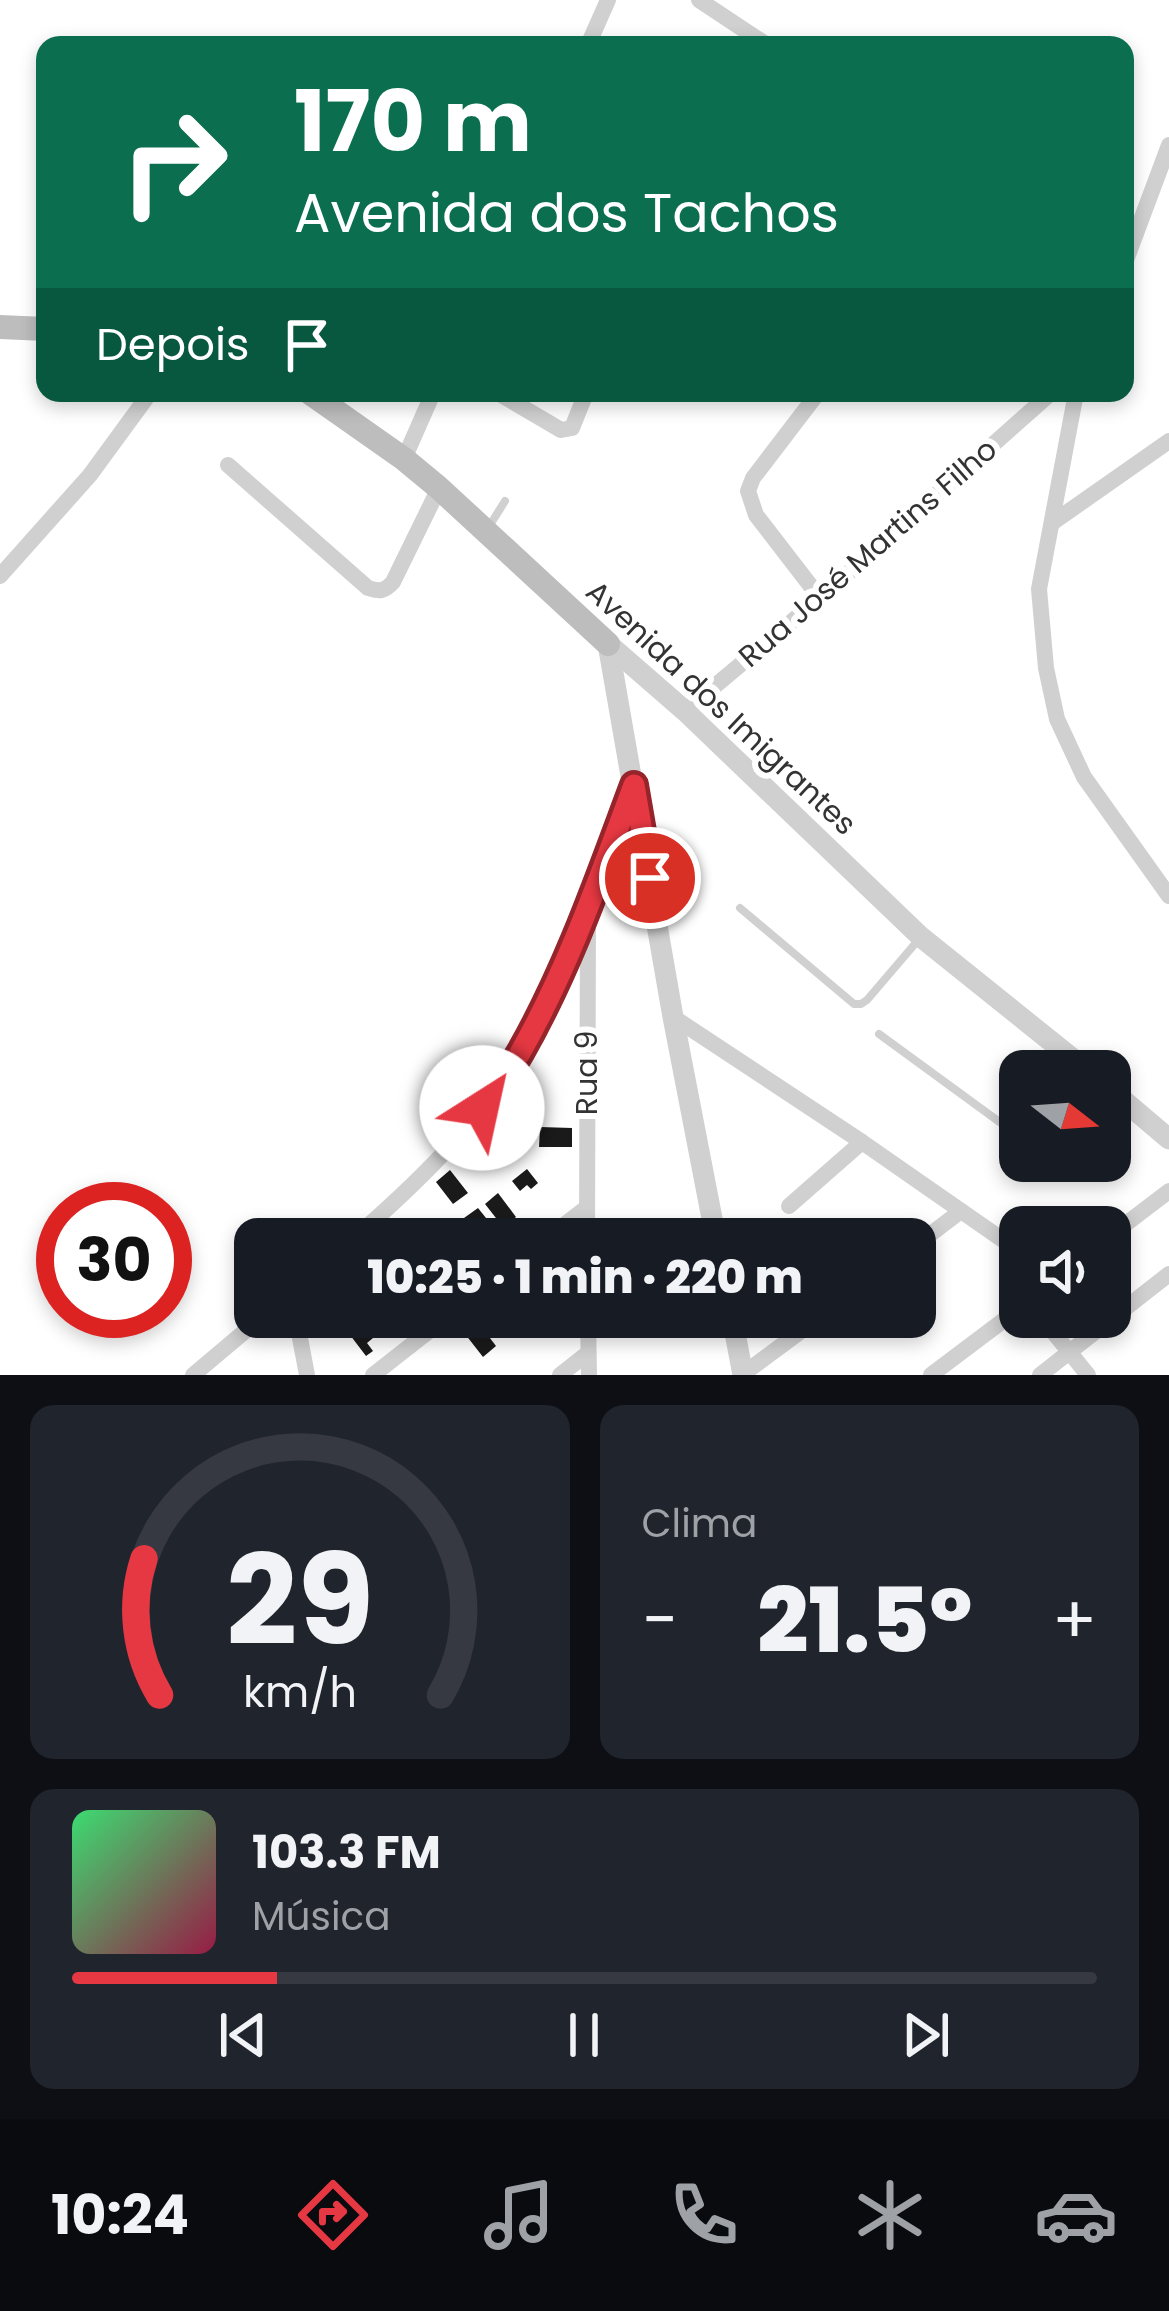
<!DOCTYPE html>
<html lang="pt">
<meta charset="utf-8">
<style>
body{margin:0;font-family:Poppins,sans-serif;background:#20242c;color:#f1f3f6;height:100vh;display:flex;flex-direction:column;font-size:45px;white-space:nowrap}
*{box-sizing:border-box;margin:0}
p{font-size:39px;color:#9ea1a6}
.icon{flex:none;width:66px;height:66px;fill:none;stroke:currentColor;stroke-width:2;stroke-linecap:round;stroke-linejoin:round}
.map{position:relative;height:1375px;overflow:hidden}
.drawer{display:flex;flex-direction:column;gap:30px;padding:30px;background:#0d0f14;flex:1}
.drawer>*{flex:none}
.top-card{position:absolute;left:36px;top:36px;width:1098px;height:366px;border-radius:24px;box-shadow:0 6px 18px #0003;background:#0b6e4f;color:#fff;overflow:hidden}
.needle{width:78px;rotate:107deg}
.buttons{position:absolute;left:999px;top:1050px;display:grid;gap:24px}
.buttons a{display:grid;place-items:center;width:132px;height:132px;border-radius:24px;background:#171b24;box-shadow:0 6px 18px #0003;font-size:60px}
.speed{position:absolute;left:36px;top:1182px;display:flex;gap:24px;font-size:60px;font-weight:700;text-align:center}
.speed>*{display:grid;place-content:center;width:156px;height:156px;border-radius:50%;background:#171b24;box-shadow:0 6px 18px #0003;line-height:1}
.speed .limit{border:18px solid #d22;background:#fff;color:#111}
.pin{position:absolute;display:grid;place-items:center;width:102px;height:102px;color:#fff;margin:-51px;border:6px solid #fff;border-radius:50%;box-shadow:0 3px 12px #0007}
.me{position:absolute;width:132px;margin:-66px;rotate:35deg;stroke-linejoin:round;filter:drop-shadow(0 0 9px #0008)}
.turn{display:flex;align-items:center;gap:42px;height:252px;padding:0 60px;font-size:54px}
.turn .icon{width:156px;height:156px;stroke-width:2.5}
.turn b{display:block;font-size:84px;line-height:102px}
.then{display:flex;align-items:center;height:114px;padding:0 60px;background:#0003;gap:24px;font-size:45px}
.big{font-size:90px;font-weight:800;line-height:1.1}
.drawer .widget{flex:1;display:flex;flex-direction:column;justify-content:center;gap:18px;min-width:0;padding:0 42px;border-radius:24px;background:#20242c}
.drawer .dial{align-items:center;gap:0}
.dial svg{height:312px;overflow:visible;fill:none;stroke:#363941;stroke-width:7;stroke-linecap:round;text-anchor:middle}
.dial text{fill:#f1f3f6;stroke:none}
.song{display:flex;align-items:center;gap:36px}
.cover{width:144px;height:144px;border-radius:18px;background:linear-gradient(135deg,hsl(140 70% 55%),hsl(340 70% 35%))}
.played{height:12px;border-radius:6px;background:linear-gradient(90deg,#e63842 20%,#363941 20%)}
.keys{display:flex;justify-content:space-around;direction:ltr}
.heat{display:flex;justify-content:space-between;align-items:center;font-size:66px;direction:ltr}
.drawer .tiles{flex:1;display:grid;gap:30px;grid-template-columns:1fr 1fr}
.widget:last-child{grid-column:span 2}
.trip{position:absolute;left:234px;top:1218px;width:702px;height:120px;border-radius:24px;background:#171b24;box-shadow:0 6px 18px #0003;font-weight:800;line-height:120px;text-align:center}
.dock{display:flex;height:192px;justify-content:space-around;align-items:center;background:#090b0e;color:#9ea1a6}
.dock .icon{width:84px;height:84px}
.dock .selected{color:#e63842}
.dock b{font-size:54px;color:#f1f3f6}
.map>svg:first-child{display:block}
.building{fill:#1a1a1a}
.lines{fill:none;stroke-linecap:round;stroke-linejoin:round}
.service{stroke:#d0d0d0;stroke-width:8}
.minor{stroke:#d0d0d0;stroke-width:16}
.tertiary{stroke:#d0d0d0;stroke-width:21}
.secondary{stroke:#bdbdbd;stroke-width:24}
.route-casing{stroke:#96242b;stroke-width:30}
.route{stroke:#e63842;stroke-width:21}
.labels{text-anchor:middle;stroke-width:12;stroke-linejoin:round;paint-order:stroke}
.street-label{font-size:30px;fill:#333;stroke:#fff}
</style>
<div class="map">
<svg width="1169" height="1375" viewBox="0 0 1169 1375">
<rect width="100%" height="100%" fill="#fff"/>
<g class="building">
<path d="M506 1101 534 1138 519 1150 490 1113Z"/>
<path d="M493 1126 508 1145 500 1151 485 1132Z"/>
<path d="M540 1127 572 1128V1147H539Z"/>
<path d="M480 1139 494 1157 486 1163 472 1146Z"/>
<path d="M527 1169 538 1183 531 1189 527 1185 520 1191 512 1181Z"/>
<path d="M450 1170 468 1193 453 1204 436 1182Z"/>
<path d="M498 1193 516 1217 503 1227 485 1204Z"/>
<path d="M478 1208 494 1228 480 1239 464 1218Z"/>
<path d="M517 1219 524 1228 511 1239 504 1230Z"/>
<path d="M469 1317H474L496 1346 483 1357 458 1325Z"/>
<path d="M500 1317H522L516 1321 521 1328 513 1334Z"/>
<path d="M360 1321 373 1338 367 1343 373 1351 366 1356 347 1331Z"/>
</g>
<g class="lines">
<g class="service">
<path d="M490 525 505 501"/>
<path d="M740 908 854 1004H861L867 1000 920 938"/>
<path d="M879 1034 1020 1137"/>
</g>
<g class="minor">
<path d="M699 0 767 45"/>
<path d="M588 45 608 0"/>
<path d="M1125 263 1169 145"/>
<path d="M498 393 561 430 572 428 586 393"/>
<path d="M818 393 753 478 748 491 756 515 820 598"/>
<path d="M1076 393 1039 589 1046 668 1057 719 1084 777 1169 896"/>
<path d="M404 459 433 393"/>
<path d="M228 465 368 588C380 592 385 591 393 582L439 488"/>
<path d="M1052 523 1169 441"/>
<path d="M0 576 90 475 150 393"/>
<path d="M685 711 820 598 1051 393"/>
<path d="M673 1017 862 1142 1020 1252"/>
<path d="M789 1206 862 1142"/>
<path d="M1110 1236 1169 1191"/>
<path d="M353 1239C415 1185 477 1126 519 1054 567 972 599 880 632 791"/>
<path d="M546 1239 586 1208"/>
<path d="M587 1239 588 913"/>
<path d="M915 1246 961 1211"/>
<path d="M296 1317 307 1375"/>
<path d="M588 1317 589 1375"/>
<path d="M1041 1317 1088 1375"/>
<path d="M743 1374 820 1317"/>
<path d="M193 1375 262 1317"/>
<path d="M373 1375 447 1317"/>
<path d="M560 1375 588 1353"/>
<path d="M931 1375 1020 1308"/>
<path d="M1040 1375 1169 1274"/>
</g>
<g class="tertiary">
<path d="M608 644 685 711 921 937 1088 1071"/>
<path d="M608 644 673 1017 716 1239"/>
<path d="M1110 1089 1169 1139"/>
<path d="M732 1317 743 1375"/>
</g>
<g class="secondary">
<path d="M0 327 45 329"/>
<path d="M310 393 404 459 439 488 608 644"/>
</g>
</g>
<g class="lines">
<g class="route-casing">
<path id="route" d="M482 1108C495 1090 509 1072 520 1053 568 969 600 876 634 785L650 878"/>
</g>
<use href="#route" class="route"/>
</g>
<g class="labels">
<g class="street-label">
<text transform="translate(868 553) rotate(-41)" y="10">Rua José Martins Filho</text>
<text transform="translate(721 708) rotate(43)" y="10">Avenida dos Imigrantes</text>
<text transform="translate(587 1073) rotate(-90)" y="10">Rua 9</text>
</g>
</g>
</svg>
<div class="buttons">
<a><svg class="needle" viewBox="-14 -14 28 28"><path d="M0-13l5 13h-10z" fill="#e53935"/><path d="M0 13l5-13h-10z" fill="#9ea1a6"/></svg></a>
<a><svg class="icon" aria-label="sound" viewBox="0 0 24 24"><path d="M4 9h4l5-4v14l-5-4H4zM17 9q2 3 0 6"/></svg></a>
</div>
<div class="speed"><div class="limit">30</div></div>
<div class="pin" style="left:650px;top:878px;background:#d93025"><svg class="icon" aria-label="arrive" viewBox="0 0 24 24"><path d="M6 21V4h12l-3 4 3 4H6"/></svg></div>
<svg class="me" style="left:482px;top:1108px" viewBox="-20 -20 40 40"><circle r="19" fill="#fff"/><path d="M0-13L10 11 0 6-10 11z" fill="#e63842"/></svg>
<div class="trip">10:25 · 1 min · 220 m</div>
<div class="top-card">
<div class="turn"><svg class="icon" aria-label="right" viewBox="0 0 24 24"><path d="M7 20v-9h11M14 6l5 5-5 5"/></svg><div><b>170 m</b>Avenida dos Tachos</div></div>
<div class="then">Depois<svg class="icon" aria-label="arrive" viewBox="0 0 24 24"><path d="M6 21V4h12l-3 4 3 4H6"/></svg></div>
</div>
</div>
<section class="drawer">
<div class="tiles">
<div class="widget dial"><svg viewBox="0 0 100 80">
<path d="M14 69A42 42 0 1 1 86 69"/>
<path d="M14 69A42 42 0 0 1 10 34" stroke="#e63842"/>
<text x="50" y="56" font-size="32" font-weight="700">29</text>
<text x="50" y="72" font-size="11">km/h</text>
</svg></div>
<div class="widget"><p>Clima</p>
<div class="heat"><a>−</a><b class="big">21.5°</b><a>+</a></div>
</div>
<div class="widget">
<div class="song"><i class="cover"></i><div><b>103.3 FM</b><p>Música</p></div></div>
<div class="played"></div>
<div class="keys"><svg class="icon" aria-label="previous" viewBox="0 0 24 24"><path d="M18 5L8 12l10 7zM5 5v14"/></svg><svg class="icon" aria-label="pause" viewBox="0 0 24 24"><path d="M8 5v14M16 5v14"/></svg><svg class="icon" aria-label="next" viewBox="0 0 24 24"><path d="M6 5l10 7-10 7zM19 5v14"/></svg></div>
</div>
</div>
</section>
<nav class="dock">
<b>10:24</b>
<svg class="icon selected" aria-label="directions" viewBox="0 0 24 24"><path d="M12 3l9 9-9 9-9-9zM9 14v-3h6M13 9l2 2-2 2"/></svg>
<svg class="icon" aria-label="music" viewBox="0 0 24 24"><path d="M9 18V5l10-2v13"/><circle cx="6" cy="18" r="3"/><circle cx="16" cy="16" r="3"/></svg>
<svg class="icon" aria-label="phone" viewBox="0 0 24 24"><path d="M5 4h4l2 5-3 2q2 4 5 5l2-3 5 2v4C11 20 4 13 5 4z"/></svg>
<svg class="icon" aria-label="climate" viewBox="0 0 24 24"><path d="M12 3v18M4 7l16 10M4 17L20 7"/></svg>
<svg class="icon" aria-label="car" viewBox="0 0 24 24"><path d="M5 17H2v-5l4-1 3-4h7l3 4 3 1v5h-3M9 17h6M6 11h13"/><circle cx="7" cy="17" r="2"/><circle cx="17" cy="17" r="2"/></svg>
</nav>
